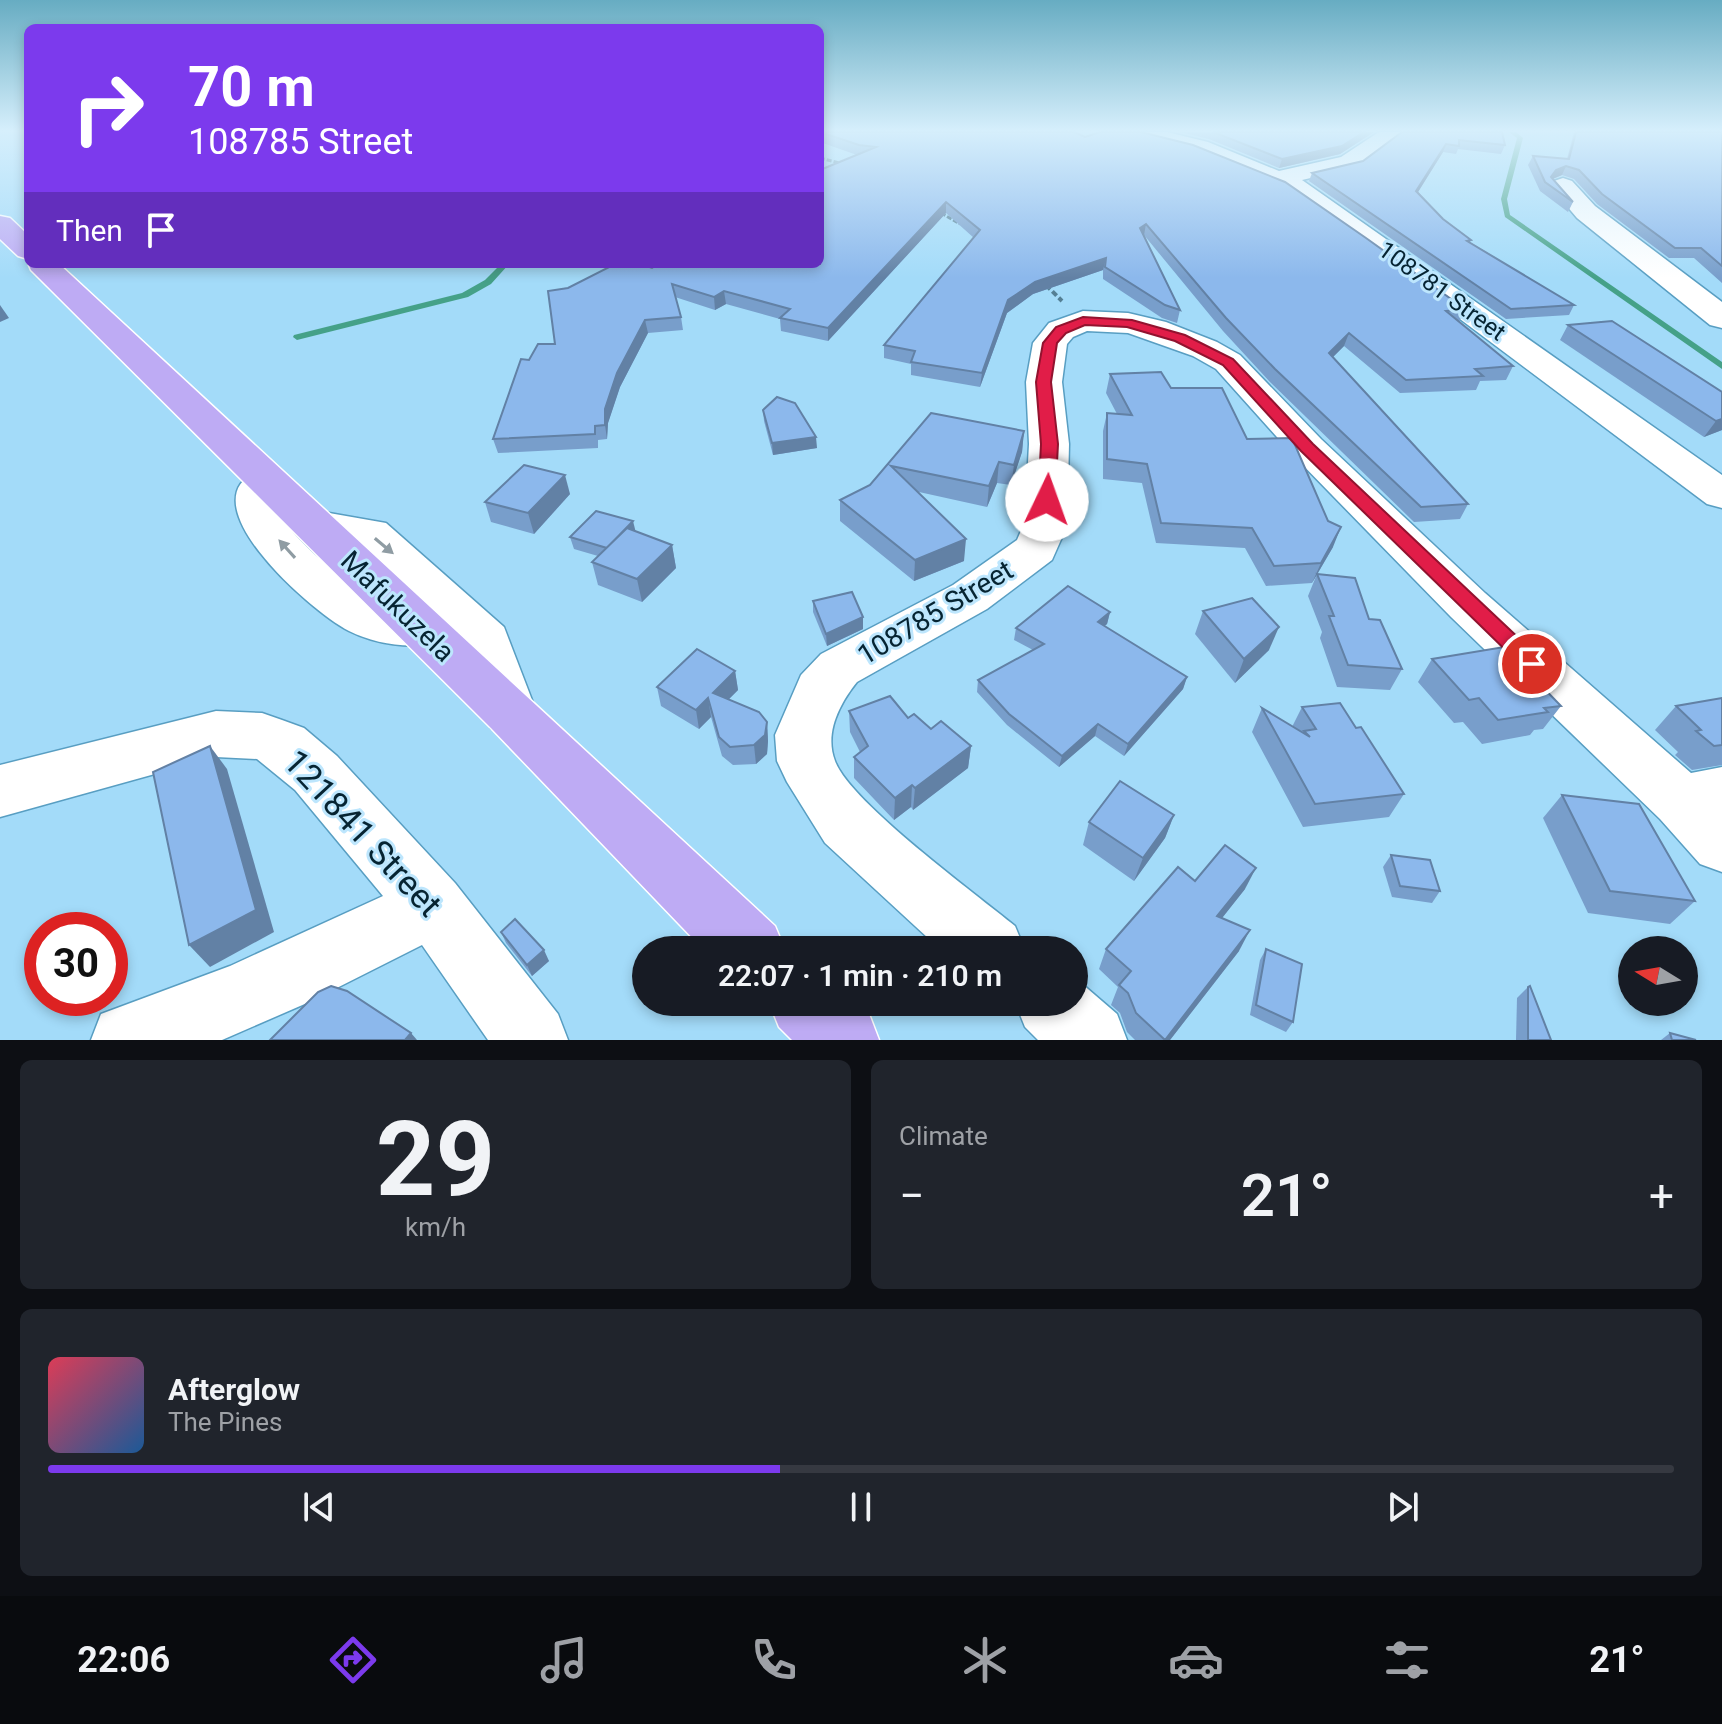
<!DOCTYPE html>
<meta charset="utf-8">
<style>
body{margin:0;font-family:Roboto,sans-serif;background:#20242c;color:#f1f3f6;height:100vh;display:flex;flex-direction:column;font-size:30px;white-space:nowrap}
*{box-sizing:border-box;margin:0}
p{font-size:26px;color:#9ea1a6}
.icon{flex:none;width:44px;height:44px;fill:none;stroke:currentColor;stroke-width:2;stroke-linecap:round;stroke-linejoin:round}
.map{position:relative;height:1040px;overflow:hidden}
.drawer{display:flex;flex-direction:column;gap:20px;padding:20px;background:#0d0f14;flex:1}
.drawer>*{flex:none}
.guide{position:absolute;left:24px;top:24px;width:800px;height:244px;border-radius:12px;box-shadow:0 4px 12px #0003;background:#7c3aed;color:#fff;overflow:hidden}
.needle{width:52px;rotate:281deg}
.buttons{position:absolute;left:1618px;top:936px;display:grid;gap:16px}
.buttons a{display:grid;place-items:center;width:80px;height:80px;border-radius:50%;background:#171b24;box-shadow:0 4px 12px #0003;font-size:40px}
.speed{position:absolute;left:24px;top:912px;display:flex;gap:16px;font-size:40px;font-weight:700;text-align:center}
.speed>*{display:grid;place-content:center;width:104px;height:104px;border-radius:50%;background:#171b24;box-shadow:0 4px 12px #0003;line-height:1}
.speed .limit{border:12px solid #d22;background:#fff;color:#111}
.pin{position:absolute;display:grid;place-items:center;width:68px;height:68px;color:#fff;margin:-34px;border:4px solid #fff;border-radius:50%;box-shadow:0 2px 8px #0007}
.me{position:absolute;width:88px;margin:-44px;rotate:3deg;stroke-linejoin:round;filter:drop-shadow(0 0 6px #0008)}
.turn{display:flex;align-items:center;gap:28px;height:168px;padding:0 32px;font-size:36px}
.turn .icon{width:104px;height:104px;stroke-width:2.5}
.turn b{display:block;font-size:56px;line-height:68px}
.then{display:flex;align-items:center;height:76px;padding:0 32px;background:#0003;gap:16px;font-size:30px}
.big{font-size:60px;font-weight:600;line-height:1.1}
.drawer .tile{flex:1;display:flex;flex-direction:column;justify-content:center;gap:12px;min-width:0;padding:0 28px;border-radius:12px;background:#20242c}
.drawer .dial{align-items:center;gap:0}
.dial b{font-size:104px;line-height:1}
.song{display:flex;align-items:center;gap:24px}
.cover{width:96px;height:96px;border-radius:12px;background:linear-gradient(135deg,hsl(350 70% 55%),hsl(210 70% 35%))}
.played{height:8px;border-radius:4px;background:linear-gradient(90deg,#7c3aed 45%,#363941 45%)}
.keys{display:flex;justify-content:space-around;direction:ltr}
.heat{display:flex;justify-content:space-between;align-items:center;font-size:44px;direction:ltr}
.drawer .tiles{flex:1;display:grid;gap:20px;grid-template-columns:1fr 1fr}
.tile:last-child{grid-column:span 2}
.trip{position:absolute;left:632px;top:936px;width:456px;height:80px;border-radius:40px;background:#171b24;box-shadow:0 4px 12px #0003;font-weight:600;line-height:80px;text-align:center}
.tabs{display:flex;height:128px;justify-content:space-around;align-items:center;background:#090b0e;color:#9ea1a6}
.tabs .icon{width:56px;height:56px}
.tabs .active{color:#7c3aed}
.tabs b{font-size:36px;color:#f1f3f6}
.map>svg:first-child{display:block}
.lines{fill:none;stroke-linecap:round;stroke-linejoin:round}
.stream{fill:#45a188;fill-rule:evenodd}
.minor-casing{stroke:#589ec2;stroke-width:3}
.major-casing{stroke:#fff;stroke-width:3}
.path-far1{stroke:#547f94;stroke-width:3;stroke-dasharray:5 2;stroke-linecap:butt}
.path{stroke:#547f94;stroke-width:4;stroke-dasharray:6 3;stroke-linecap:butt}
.minor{fill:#fff;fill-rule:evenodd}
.major{fill:#beabf4;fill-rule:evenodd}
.wall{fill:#789ecb}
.shaded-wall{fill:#6281a5}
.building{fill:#8cb8ec;stroke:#6281a5;stroke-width:2}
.oneway{fill:#8f9ca3}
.route{fill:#e11d48;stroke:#92132f;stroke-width:2}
.labels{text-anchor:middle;stroke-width:6;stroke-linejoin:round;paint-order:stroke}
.far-street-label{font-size:24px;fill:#062432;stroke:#bde6fd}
.street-label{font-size:28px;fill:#062432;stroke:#bde6fd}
.near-street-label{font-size:34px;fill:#062432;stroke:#bde6fd}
</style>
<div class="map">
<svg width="1722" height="1040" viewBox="0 0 1722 1040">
<rect width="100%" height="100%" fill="#a3dbf9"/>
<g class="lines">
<g class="stream">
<path d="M1509 132H1516L1523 138 1507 199 1510 215 1722 362V369L1505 217 1501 199 1517 138Z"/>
<path d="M501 264H509L491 284 468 297 297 340 293 337 294 335 462 293 485 280Z"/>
</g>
<g class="minor-casing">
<g id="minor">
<path d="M1128 132H1167L1208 142 1279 171 1341 157 1379 132H1405L1358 167 1302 180 1722 475V508L1707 504 1364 247 1283 190 1192 152 1131 137Z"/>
<path d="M1563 178 1572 181 1595 206 1722 302V328L1710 325 1577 218 1550 186 1554 181Z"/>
<path d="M1083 311 1128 313 1166 322 1217 342 1240 355 1321 439 1485 593 1691 773 1722 767V872L1700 864 1660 819 1451 617 1293 455 1216 369 1193 356 1128 333 1087 331 1073 337 1067 344 1062 382 1069 444 1067 526 1052 560 987 609 857 682C840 703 824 733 835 761 850 802 976 894 1015 926L1025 950H941L825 843 787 782 777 761 775 735 801 675 821 654 953 585 1017 540 1023 526 1026 500 1029 444 1026 382 1033 343 1049 323Z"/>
<path d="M268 468 283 472 289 481 278 495C277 501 277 508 279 513 289 536 362 599 386 606 399 610 414 609 428 613L356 545 296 534 290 524 296 514 312 510 386 523 504 627 537 713 529 728 510 735 491 728 483 713 463 648 445 630 439 642C411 650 375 644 349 631 311 612 174 492 268 468Z"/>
<path d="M216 711 262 713 282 720 304 728 337 756 455 883 558 1014 568 1040H488L422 945 307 1003 222 1040H91L101 1014 230 966 383 896 295 790 257 759 216 757 0 817V765Z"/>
<path d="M1074 977 1117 1014 1127 1040H1038L1025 1027 1015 1002H1074Z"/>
</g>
</g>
<g class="major-casing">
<g id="major">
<path d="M0 216 10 218 28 235V259L18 256 0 239Z"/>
<path d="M28 263 59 264 775 926 785 950H704L491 728 31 270Z"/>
<path d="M769 1002H856L869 1014 879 1040H792L779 1027Z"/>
</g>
</g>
<g class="path-far1">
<path d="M820 158 843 164"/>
<path d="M941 213 960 224"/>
</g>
<path class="path" d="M1046 285 1062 301"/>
<use href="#minor" class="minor"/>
<use href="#major" class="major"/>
</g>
<g class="wall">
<path d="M820 132 1465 309 1459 322 1513 366 1506 380 1480 381 1476 390 1400 393 1344 346 1333 357 1468 504 1460 519 1414 522 1270 382 1223 331 1144 235 1180 310 1177 323 1162 318 1103 279V270L1033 294 1007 313 980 387 911 375V364L884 358V345L974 238 946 213 828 341 781 331 780 319 726 304 715 310 675 297 681 317 683 330 648 333 620 387 608 423 607 439 598 440V448L498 453 493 439 529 360 555 344 568 288 625 267 652 268 857 155 820 142Z"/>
<path d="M1180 132H1374L1340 154 1279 168 1209 139Z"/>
<path d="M1402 132 1505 145 1501 154 1458 149 1456 154 1443 152 1418 192 1443 219 1471 240 1470 242 1574 305 1569 315 1506 319 1309 181 1312 173 1363 161Z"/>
<path d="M1574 132H1722V283L1694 258H1669L1597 204 1574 179 1562 175 1553 179 1573 202 1568 212 1540 191 1528 165 1533 156 1567 159Z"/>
<path d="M1568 325 1722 392V430L1704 437 1560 340Z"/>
<path d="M1110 374 1171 388 1247 439 1333 547 1312 583 1266 586 1245 548 1156 543 1142 483 1103 479V431L1107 413 1117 414 1106 393Z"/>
<path d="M763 410 817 448 773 455 764 421Z"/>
<path d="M931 413 1024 431 1022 452 1011 485 997 483 987 507 919 492 964 561 914 581 840 521V500L870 485Z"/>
<path d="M570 494 534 534 491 522 485 502Z"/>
<path d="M636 532 672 545 676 568 642 602 598 585 592 562 598 556 574 549 570 537Z"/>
<path d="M1317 574 1369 619 1402 669 1390 690 1337 687 1320 638 1322 632 1308 596Z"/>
<path d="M813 601 863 617V629L827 646 813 612Z"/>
<path d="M1203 611 1269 650 1235 683 1195 634Z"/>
<path d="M1110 612 1107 624 1104 626 1187 677 1183 689 1124 756 1095 736 1059 767 1007 725 977 692 978 680 1033 650 1014 640 1016 628Z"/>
<path d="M1432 659 1561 706 1543 729 1534 730 1530 735 1482 744 1463 722 1454 723 1418 682Z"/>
<path d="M735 671 738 690 728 700 767 722 768 741 767 754 756 764 733 765 722 756 711 717 699 729 661 706 657 687Z"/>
<path d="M1722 698V765L1692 770 1675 755 1678 752 1655 730 1676 706Z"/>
<path d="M1302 707 1356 728 1404 794 1389 817 1303 827 1252 732 1262 708 1292 727Z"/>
<path d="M849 711 908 718 971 746 968 768 913 810 911 807 894 820 854 778V757L860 752 850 732Z"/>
<path d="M1562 795 1695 901 1670 924 1588 913 1543 818Z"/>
<path d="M1174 815 1165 838 1134 881 1083 845 1089 822Z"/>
<path d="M1391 855 1440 891 1432 903 1392 897 1383 867Z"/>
<path d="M1195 881 1245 889 1222 918 1239 951 1170 1040H1135L1127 1032 1120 1013 1111 1005 1118 987 1099 969 1106 949Z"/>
<path d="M501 932 549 961 532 976 506 943Z"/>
<path d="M1266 949 1293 1022 1286 1032 1250 1015 1260 960Z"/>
<path d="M1528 987 1551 1040H1516L1517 998Z"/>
<path d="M1670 1033 1696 1040H1661Z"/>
</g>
<g class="shaded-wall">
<path d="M1364 132H1374L1340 154 1279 168 1282 159Z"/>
<path d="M1446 144 1443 152 1413 200 1416 191Z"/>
<path d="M1566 166 1562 175 1552 179 1547 186 1556 170Z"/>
<path d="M946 202V213L828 341V328Z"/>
<path d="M1146 224 1144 235 1140 228Z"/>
<path d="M1106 258 1103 270 1033 294 1007 313 980 387 982 373 1008 300 1035 282Z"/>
<path d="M724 291 726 304 715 310 714 297Z"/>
<path d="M0 305 9 318 0 322Z"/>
<path d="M645 320 648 333 620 387 608 423 607 439 605 425V409L617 373Z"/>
<path d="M1349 333 1344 346 1324 366 1329 353Z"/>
<path d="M1722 419V430L1704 437 1716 421Z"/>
<path d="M1024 431 1022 452 1011 485 1014 465Z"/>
<path d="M816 437 817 448 773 455 772 443Z"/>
<path d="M999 462 997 483 987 507 989 486Z"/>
<path d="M565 475 570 494 534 534 528 513Z"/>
<path d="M633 521 636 533 609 548Z"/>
<path d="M1341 527 1333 547 1312 583 1321 563Z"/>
<path d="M966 539 964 561 914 581 915 560Z"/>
<path d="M672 545 676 568 642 602 637 579Z"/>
<path d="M1110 612 1107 624 1095 634 1098 622Z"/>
<path d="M863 617V629L827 646 826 634Z"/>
<path d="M1279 627 1269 650 1235 683 1244 659Z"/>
<path d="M735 671 738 690 716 712 713 693Z"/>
<path d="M1187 677 1183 689 1124 756 1128 744Z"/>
<path d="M708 698 711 717 699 729 696 710Z"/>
<path d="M767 722 768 741 767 754 756 764 754 745Z"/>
<path d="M1098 724 1095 736 1059 767 1062 756Z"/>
<path d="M210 746 227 769 274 932 210 967 189 945Z"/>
<path d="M971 746 968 768 913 810 915 788Z"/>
<path d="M912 785 911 807 894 820 895 798Z"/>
<path d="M1174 815 1165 838 1134 881 1143 858Z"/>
<path d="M1256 868 1245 889 1207 937 1217 916Z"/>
<path d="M1250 930 1239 951 1170 1040H1165Z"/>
<path d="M544 950 549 961 532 976 527 965Z"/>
<path d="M411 1033 417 1040H405Z"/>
</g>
<g class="building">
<path d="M820 132H1074L1085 137 1100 132H1141L1193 145 1285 182 1366 238 1465 309 1446 311 1513 366 1475 369 1483 376 1406 380 1349 333 1329 353 1468 504 1421 507 1275 369 1226 318 1146 224 1140 228 1180 310 1165 305 1105 267 1106 258 1035 282 1008 300 982 373 911 362 915 351 884 345 980 230 946 202 828 328 780 318 790 309 724 291 714 297 672 284 681 317 645 320 617 373 605 409V425L595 426V434L493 439 521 359 529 360 538 344H555L548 291 568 288 615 264 625 267 632 264H641L652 268 658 264H820V170L876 147 859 145Z"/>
<path d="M1213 132H1364L1342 146 1282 159Z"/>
<path d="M1402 132H1502L1505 145 1459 140V146L1446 144 1416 191 1443 219 1471 240 1467 241 1574 305 1511 309 1312 173 1363 161Z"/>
<path d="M1576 132H1722V266L1701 248H1675L1602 194 1579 170 1566 166 1556 170 1551 177 1573 202 1545 182 1533 156 1569 159Z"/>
<path d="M1612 321 1722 392V419L1716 421 1568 325Z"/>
<path d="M1161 372 1171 388H1222L1247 439 1292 438 1328 521 1341 527 1321 563 1274 566 1252 528 1161 523 1147 464 1107 459V413L1132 415 1110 374Z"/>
<path d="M777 397 795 403 816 437 772 443 763 410Z"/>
<path d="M931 413 1024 431 1014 465 999 462 989 486 891 466 966 539 915 560 840 500 870 485Z"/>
<path d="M524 465 565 475 528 513 485 502Z"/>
<path d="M596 511 633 521 607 548 570 537Z"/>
<path d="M627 528 672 545 637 579 592 562Z"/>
<path d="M1317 574 1355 578 1369 619 1380 620 1402 669 1348 665 1329 616H1334Z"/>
<path d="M1068 586 1110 612 1098 622 1187 677 1128 744 1098 724 1062 756 1009 714 978 680 1044 644 1016 628Z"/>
<path d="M852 592 863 617 826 634 813 601Z"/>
<path d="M1252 598 1279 627 1244 659 1203 611Z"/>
<path d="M1504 647 1561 706 1544 708 1548 712 1498 720 1479 698 1469 700 1432 659Z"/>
<path d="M697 649 735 671 713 693 759 712 767 722 765 735 754 745 730 747 719 737 708 698 696 710 657 687Z"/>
<path d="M890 696 908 718 914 714 931 729 941 721 971 746 915 788 912 785 895 798 854 757 868 746 849 711Z"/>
<path d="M1722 698V745L1714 746 1696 731 1701 730 1676 706Z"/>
<path d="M1340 703 1356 728 1361 727 1404 794 1315 804 1262 708 1310 737 1304 731 1316 729 1302 707Z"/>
<path d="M210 746 256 910 189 945 153 772Z"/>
<path d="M1120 781 1174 815 1143 858 1089 822Z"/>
<path d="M1562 795 1639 804 1695 901 1610 891Z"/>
<path d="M1225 845 1256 868 1217 916 1250 930 1165 1040 1136 1013 1128 993 1119 985 1131 971 1106 949 1178 867 1195 881Z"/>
<path d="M1391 855 1430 860 1440 891 1400 886Z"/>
<path d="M515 919 544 950 527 965 501 932Z"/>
<path d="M1266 949 1302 964 1293 1022 1256 1005Z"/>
<path d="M331 986 347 991 411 1033 405 1040H270L318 992Z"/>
<path d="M1530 986 1551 1040H1528V987Z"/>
<path d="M1670 1033 1696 1040H1672Z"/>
</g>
<defs><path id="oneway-solid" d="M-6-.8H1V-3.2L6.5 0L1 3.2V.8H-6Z" transform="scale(2)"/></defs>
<g class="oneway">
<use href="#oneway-solid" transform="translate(384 546) rotate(40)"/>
<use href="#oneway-solid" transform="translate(287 549) rotate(-132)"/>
</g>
<linearGradient id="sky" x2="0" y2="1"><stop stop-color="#67acc2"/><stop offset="0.47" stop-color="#d6effc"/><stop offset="1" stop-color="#d6effc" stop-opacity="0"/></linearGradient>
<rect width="1722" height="278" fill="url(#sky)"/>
<path class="route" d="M1083 317 1132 320 1185 335 1233 359 1313 444 1540 658 1543 664 1540 669H1525L1301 451 1223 365 1175 341 1127 327 1085 325 1066 333 1057 343 1051 382 1058 444 1055 500 1047 505 1040 504 1038 500 1041 444 1036 382 1043 343 1056 327Z"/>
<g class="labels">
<g class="far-street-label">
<text transform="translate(1442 291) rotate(36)" y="8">108781 Street</text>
</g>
<g class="street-label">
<text transform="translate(398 606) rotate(44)" y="10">Mafukuzela</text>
<text transform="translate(935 612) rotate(-31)" y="10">108785 Street</text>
</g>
<g class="near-street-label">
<text transform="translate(363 833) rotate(47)" y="12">121841 Street</text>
</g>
</g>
</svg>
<div class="buttons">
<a><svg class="needle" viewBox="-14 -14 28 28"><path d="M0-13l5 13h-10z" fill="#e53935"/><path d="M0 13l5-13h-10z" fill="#9ea1a6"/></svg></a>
</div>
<div class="speed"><div class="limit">30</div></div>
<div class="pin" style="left:1532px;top:664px;background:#d93025"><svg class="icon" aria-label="arrive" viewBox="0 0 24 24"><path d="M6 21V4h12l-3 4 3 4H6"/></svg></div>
<svg class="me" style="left:1047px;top:500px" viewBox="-20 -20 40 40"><circle r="19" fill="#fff"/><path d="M0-13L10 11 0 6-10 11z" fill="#e11d48"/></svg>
<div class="trip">22:07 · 1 min · 210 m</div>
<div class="guide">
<div class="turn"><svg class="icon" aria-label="right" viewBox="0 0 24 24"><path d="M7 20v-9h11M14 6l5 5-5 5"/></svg><div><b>70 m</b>108785 Street</div></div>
<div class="then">Then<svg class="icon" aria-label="arrive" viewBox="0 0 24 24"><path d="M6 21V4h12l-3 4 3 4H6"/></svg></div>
</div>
</div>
<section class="drawer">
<div class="tiles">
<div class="tile dial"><b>29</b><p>km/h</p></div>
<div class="tile"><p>Climate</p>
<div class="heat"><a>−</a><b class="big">21°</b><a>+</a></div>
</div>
<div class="tile">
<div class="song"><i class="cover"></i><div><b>Afterglow</b><p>The Pines</p></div></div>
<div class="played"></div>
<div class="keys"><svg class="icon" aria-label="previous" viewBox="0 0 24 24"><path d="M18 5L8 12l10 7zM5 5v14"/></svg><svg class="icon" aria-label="pause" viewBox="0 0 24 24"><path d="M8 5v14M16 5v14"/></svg><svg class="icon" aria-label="next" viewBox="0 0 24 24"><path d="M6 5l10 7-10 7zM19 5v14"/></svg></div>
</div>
</div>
</section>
<nav class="tabs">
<b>22:06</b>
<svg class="icon active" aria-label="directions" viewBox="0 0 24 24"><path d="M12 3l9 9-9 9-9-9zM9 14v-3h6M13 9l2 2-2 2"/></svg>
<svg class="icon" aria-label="music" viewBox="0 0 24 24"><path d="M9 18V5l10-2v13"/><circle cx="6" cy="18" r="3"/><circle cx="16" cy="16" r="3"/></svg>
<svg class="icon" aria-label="phone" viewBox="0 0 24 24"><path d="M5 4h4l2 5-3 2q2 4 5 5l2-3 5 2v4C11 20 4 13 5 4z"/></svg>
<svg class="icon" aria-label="climate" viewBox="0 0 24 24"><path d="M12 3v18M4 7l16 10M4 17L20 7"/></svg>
<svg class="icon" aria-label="car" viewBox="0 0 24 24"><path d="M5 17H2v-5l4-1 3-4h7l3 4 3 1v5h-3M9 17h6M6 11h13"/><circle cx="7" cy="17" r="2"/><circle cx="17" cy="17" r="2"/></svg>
<svg class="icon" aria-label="filters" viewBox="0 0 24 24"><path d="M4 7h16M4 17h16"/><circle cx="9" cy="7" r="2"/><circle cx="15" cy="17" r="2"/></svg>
<b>21°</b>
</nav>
